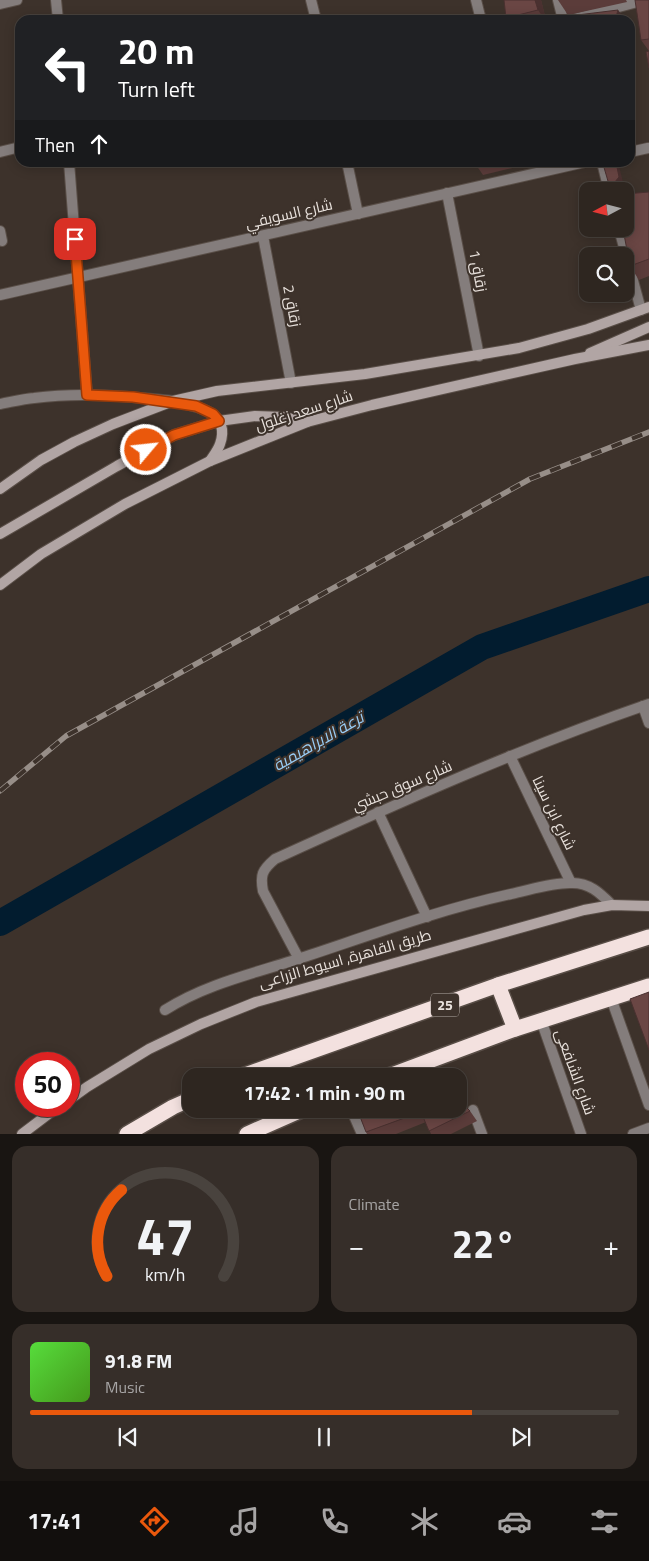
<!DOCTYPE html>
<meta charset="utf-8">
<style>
body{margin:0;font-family:"Titillium Web",Cairo,sans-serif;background:#362e29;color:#f1f3f6;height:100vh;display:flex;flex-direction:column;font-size:19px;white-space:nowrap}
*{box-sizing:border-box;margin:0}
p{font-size:16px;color:#a7a5a5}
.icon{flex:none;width:28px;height:28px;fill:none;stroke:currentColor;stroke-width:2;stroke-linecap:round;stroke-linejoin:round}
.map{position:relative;height:1134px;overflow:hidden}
.drawer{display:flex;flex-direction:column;gap:12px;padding:12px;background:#191512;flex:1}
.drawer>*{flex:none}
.guide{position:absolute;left:15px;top:15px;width:620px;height:152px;border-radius:15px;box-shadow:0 2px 12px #0003,0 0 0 1px #49433e;background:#202124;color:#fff;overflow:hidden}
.needle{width:32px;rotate:263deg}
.fabs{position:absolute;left:579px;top:182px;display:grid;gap:10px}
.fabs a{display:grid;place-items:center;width:55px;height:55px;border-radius:10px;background:#2e2620;box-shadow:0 2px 12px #0003,0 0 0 1px #49433e;font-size:25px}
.speed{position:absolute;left:15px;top:1052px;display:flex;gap:10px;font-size:25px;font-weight:700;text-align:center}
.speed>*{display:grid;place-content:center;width:65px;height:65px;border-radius:50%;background:#2e2620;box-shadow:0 2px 12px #0003,0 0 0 1px #49433e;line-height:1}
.speed .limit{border:8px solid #d22;background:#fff;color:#111}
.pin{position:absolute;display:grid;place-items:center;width:42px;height:42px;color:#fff;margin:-21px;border-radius:10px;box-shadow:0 2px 8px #0006}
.me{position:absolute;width:55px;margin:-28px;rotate:62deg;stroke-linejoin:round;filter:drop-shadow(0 0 4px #0008)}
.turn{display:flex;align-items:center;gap:18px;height:105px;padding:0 20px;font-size:22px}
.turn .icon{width:65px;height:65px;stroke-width:2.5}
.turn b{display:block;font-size:35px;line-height:42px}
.then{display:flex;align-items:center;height:48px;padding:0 20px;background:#0003;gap:10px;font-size:19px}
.big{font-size:38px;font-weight:700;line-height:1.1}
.drawer .tile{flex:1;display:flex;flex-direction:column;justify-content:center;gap:8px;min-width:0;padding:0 18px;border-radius:15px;background:#362e29}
.drawer .dial{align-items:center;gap:0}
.dial svg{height:130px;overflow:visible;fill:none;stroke:#49433e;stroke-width:7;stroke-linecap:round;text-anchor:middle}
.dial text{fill:#f1f3f6;stroke:none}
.song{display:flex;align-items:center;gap:15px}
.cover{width:60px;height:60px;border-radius:8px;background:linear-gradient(135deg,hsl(110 70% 55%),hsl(100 70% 35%))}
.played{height:5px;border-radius:2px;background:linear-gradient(90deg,#ea580c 75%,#49433e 75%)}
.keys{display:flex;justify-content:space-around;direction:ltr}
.heat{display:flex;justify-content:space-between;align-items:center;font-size:28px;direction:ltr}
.drawer .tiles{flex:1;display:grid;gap:12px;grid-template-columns:1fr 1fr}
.tile:last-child{grid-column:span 2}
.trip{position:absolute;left:182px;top:1068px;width:285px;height:50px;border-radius:15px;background:#2e2620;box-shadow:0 2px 12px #0003,0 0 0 1px #49433e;font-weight:700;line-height:50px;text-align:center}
.dock{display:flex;height:80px;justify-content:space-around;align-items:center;background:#120f0d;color:#a7a5a5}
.dock .icon{width:35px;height:35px}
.dock .active{color:#ea580c}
.dock b{font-size:22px;color:#f1f3f6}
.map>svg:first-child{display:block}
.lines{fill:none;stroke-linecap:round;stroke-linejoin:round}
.canal{stroke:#021c2f;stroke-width:26}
.street-casing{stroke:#594e47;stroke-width:12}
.secondary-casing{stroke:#594e47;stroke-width:12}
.highway-casing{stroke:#594e47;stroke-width:18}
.street{stroke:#847d7c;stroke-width:10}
.secondary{stroke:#b1a5a4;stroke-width:10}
.highway{stroke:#f3e1df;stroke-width:15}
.rail-casing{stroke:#978e88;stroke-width:5.5}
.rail{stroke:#3d322b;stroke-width:4;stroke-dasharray:11;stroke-linecap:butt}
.wall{fill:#5b3c3a}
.shaded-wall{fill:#4a3130}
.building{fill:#6a4644;stroke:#4a3130}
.route-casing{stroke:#983908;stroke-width:12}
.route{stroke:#ea580c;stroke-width:9}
.labels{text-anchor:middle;stroke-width:4;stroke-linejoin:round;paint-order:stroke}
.shield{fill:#3d322b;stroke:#b5ada8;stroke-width:1}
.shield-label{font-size:14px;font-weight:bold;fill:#e9e2dd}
.street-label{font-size:15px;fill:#e9e2dd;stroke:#3d322b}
.water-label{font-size:16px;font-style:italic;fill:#9acef7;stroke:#3d322b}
</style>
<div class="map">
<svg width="649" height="1134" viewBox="0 0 649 1134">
<rect width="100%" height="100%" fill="#3d322b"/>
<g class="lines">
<path class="canal" d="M0 923 482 647 649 589"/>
<g class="street-casing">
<g id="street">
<path d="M56 0 58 20"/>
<path d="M311 0 316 20"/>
<path d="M476 0 481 20"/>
<path d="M558 0 563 20"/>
<path d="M0 4 17 0"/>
<path d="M570 20 645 0"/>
<path d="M0 152 20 147"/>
<path d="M630 152 648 148"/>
<path d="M69 162 87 395"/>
<path d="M347 162 358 214"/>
<path d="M602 162 609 191"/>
<path d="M447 193 479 356"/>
<path d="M619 229 641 310"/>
<path d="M0 231 2 241"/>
<path d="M263 236 291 383"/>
<path d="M0 295 585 162"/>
<path d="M0 404C11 402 23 399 34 398 80 392 127 396 173 401"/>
<path d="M643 706 649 723"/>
<path d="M510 756 571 883"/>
<path d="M378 812 427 917"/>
<path d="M299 959 263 891C260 875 262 870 275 859 398 803 521 748 649 704"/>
<path d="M611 998 649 1105"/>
<path d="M165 1010C209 982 261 972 310 955 376 933 442 909 511 894 530 890 550 883 570 883 589 882 600 893 612 905"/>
<path d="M541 1020 581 1134"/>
<path d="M351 1109 362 1134"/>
<path d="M473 1110 482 1134"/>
<path d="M633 1134 649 1128"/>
</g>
</g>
<g class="secondary-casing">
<g id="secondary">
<path d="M590 353 649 327"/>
<path d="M176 402C198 406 231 413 220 444 218 450 214 455 210 461"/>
<path d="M0 489 41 460 74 442 113 424 173 401 217 391 365 374 519 348 588 329 649 307"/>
<path d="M0 534 117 466 174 435 219 421 255 416 283 417 307 422"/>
<path d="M0 585 41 554 125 504 210 461 307 422 372 405 575 359 649 345"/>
<path d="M69 1100 87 1087 149 1049 201 1024 256 1002 584 910 612 905 649 906"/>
<path d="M22 1134 59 1106"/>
</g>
</g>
<g class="highway-casing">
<g id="highway">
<path d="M498 985 515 1029"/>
<path d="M242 1076 498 985 649 937"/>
<path d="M389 1076 515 1029 649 986"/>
<path d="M127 1134 173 1107 191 1099"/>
<path d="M247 1134 304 1109"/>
</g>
</g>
<use href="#street" class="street"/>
<use href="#secondary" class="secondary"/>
<use href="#highway" class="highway"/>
<g class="rail-casing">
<path id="rail" d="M0 791 66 736 530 479 649 432"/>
</g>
<use href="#rail" class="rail"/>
</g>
<g class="wall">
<path d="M541 0 546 20H507L506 18Z"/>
<path d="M558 0H626L627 2 568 15Z"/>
<path d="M649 0V68V51L641 40Z"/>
<path d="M474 162H538L483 175Z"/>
<path d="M649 192V276L639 280 630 266Z"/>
<path d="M470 1111 477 1121 451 1134H431L426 1122 396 1134H367L366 1132 421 1112Z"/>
</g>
<g class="shaded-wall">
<path d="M535 0H541L546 20H545L538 10Z"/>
<path d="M618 10 625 19V20H618L616 17Z"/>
<path d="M616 162H618L623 182 614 191H612L610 188Z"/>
</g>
<g class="building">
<path d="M504 0H535L538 10 506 18Z"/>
<path d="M635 0H649V39L641 40Z"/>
<path d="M618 10 616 17 612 20H562L561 17Z"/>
<path d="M542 18 543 20H533Z"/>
<path d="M649 51V68L646 52Z"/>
<path d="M605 162H616L619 177 610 188 603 164Z"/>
<path d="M649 192V259L630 266 623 229H625V194Z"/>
<path d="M649 992V1050L630 999Z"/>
<path d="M459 1100 470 1111 429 1131 421 1112 427 1109H459Z"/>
<path d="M373 1109H419L421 1112 366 1132 359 1114Z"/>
</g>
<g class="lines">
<g class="route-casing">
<path id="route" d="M75 239 87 395 133 397 196 406 213 414 219 421 174 435 146 450"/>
</g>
<use href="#route" class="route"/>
</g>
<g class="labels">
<rect class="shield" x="431" y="993.5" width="28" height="23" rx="4"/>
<g class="shield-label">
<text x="445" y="1010">25</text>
</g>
<g class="street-label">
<text transform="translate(289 214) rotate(-13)" y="5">شارع السويفي</text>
<text transform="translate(478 271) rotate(79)" y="5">زقاق 1</text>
<text transform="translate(292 306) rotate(79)" y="5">زقاق 2</text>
<text transform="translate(304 411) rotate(-18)" y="5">شارع سعد زغلول</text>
<text transform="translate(402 786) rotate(-23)" y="5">شارع سوق حبشي</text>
<text transform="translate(554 813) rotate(64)" y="5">شارع ابن سينا</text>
<text transform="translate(345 959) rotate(-16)" y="5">طريق القاهرة, اسيوط الزراعى</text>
<text transform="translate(575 1072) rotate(70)" y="5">شارع الشافعى</text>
</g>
<g class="water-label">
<text transform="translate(318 741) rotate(-30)" y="6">ترعة الابراهيمية</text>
</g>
</g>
</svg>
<div class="fabs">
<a><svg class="needle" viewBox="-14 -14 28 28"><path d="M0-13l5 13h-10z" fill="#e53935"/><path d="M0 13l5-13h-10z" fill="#a7a5a5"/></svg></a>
<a><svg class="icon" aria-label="search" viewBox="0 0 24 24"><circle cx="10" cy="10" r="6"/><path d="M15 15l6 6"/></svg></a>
</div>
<div class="speed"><div class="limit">50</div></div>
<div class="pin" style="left:75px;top:239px;background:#d93025"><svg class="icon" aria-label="arrive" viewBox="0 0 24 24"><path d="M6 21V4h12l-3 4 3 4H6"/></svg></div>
<svg class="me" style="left:146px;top:450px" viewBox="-20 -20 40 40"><circle r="17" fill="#ea580c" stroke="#fff" stroke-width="3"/><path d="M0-11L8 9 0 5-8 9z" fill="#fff"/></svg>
<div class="trip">17:42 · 1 min · 90 m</div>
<div class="guide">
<div class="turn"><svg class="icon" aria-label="left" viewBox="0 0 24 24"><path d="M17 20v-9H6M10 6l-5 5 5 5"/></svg><div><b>20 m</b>Turn left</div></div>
<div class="then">Then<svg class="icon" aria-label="ahead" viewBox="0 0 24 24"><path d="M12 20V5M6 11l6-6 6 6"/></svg></div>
</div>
</div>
<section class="drawer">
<div class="tiles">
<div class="tile dial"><svg viewBox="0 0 100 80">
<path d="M14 69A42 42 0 1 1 86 69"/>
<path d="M14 69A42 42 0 0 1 23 16" stroke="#ea580c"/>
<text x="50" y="56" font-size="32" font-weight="700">47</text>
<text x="50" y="72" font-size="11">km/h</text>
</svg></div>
<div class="tile"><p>Climate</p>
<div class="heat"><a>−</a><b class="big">22°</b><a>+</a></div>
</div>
<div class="tile">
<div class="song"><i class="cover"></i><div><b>91.8 FM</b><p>Music</p></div></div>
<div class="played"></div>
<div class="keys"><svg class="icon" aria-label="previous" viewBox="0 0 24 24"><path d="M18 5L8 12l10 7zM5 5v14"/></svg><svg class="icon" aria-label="pause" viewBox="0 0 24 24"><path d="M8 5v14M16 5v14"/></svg><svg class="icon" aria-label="next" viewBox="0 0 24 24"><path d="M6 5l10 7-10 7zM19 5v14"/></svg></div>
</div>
</div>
</section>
<nav class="dock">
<b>17:41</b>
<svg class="icon active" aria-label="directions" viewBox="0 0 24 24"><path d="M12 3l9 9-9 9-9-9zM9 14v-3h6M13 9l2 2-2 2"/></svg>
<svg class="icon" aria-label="music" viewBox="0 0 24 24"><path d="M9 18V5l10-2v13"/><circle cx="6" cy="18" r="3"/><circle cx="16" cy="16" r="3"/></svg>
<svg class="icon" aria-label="phone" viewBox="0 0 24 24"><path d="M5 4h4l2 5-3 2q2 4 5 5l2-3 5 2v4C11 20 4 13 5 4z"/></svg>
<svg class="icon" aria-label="climate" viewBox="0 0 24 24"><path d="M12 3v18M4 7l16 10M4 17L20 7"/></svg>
<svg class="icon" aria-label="car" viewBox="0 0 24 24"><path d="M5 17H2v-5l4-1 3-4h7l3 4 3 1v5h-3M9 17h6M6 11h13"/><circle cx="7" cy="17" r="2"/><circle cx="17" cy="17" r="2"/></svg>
<svg class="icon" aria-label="filters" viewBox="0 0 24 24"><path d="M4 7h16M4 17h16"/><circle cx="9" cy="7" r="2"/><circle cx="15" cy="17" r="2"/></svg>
</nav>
